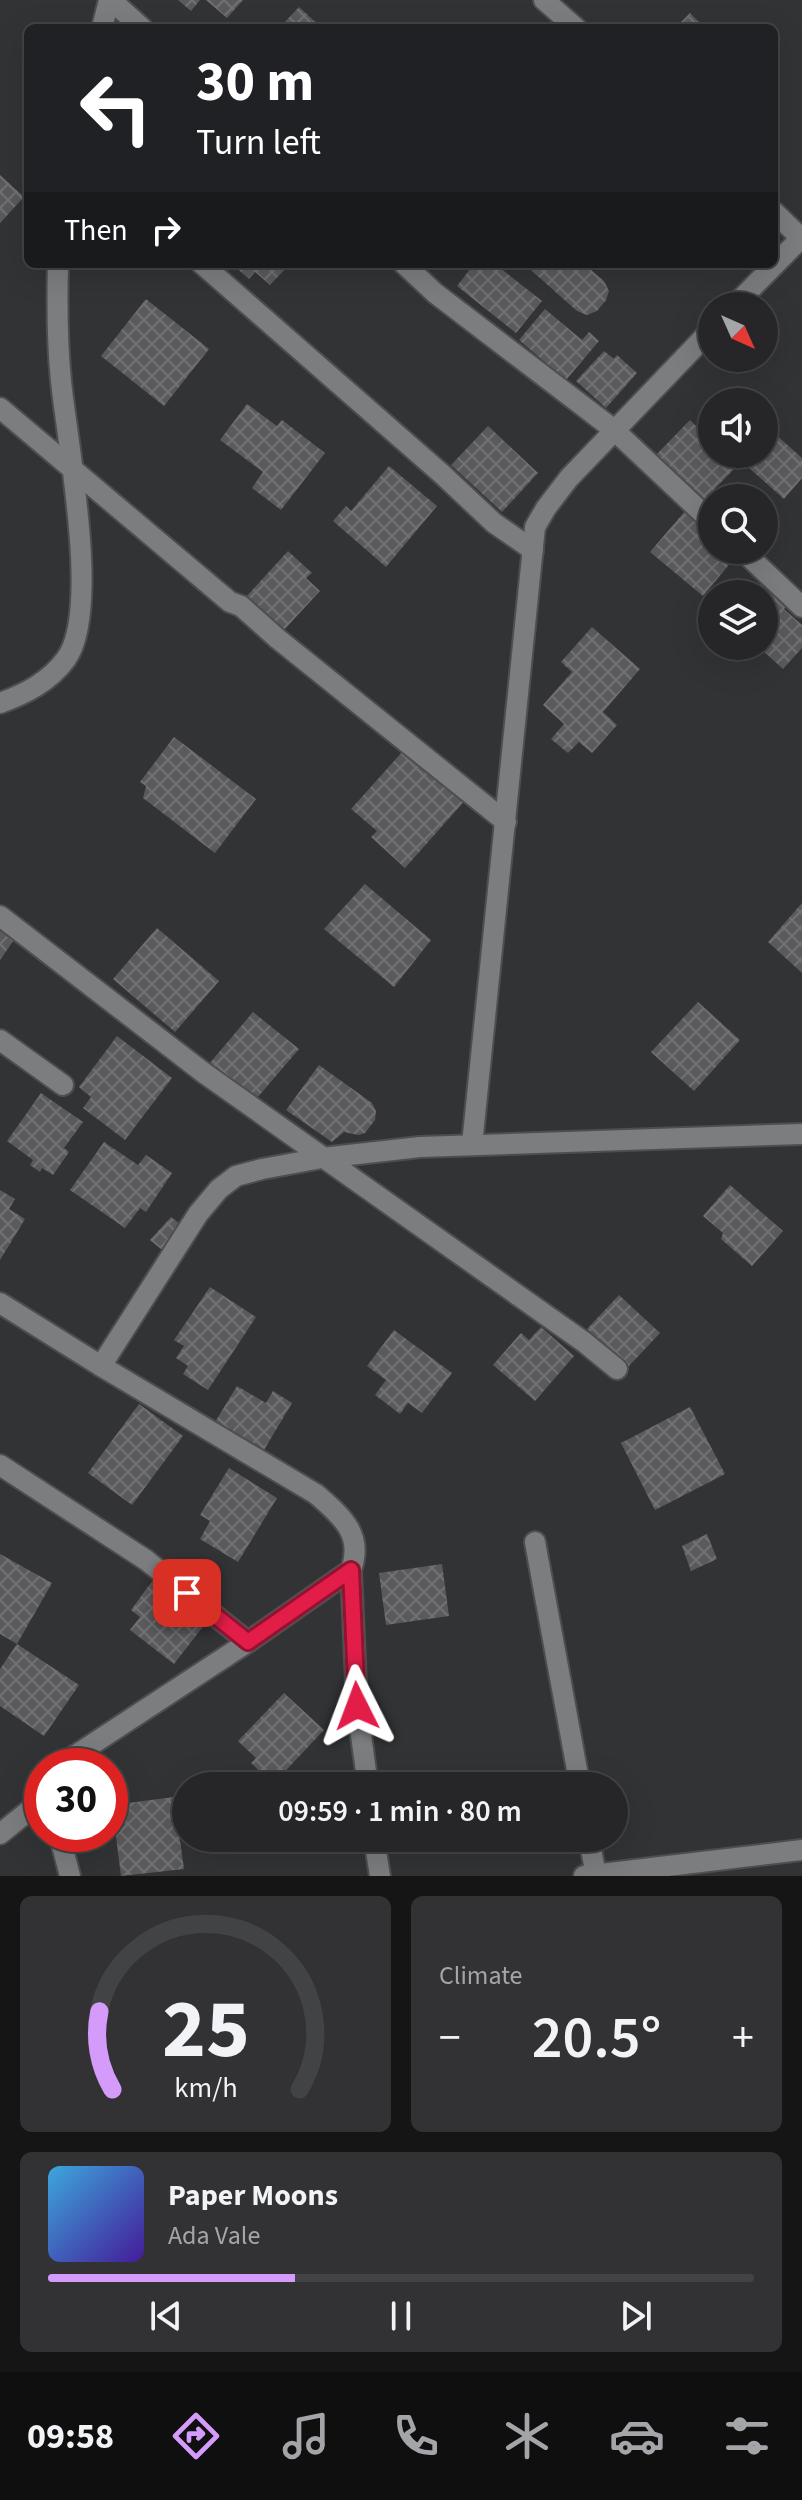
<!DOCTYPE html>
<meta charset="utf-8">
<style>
body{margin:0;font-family:"Source Sans 3",sans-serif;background:#323234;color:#f1f3f6;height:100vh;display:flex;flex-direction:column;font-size:30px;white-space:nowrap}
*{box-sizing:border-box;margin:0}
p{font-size:26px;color:#a4a5a8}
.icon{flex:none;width:44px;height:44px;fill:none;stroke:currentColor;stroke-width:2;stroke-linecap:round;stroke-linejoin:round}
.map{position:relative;height:1876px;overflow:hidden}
.side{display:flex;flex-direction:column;gap:20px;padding:20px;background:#151516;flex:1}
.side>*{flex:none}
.hud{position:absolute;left:24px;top:24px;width:754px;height:244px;border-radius:12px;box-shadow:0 8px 32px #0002,0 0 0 2px #424345;background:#202124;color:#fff;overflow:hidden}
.needle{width:52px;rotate:135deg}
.fabs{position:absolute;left:698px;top:292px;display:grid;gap:16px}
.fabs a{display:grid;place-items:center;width:80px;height:80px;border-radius:50%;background:#262628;box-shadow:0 8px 32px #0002,0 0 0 2px #424345;font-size:40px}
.speed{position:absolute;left:24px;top:1748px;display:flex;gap:16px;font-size:40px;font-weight:700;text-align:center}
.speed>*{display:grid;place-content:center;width:104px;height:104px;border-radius:50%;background:#262628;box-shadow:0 8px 32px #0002,0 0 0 2px #424345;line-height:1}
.speed .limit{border:12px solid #d22;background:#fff;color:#111}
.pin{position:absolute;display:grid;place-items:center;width:68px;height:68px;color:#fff;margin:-34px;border-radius:16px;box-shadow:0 4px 12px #0006}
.me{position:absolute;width:88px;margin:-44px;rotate:357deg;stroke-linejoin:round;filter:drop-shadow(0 0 6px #0008)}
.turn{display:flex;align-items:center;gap:28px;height:168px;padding:0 40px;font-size:36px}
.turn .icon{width:104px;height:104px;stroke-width:2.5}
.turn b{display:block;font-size:56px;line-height:68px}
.then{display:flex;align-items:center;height:76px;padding:0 40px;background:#0003;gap:16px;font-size:30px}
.big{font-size:60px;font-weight:600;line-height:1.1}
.side .card{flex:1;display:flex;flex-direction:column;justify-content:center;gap:12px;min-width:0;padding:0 28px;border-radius:12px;background:#323234}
.side .dial{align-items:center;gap:0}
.dial svg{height:208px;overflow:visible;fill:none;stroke:#424345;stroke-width:7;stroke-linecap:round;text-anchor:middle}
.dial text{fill:#f1f3f6;stroke:none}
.song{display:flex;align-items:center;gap:24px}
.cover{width:96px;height:96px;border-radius:12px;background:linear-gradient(135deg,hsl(200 70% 55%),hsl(260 70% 35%))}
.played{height:8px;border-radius:4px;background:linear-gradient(90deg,#d59bfb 35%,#424345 35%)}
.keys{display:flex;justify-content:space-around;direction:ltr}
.heat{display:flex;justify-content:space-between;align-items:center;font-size:44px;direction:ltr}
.side .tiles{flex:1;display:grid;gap:20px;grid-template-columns:1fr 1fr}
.card:last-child{grid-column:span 2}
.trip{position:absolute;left:172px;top:1772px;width:456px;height:80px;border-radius:40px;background:#262628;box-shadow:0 8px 32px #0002,0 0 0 2px #424345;font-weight:600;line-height:80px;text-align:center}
.tabs{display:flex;height:128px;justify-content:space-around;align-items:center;background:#0f0f10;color:#a4a5a8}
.tabs .icon{width:56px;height:56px}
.tabs .on{color:#d59bfb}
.tabs b{font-size:36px;color:#f1f3f6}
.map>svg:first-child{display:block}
.building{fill:url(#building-cross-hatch)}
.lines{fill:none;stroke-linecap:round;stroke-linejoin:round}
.street-casing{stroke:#4e4e50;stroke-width:24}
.street{stroke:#7c7d7f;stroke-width:20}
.route-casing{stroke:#92132f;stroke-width:20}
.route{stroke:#e11d48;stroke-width:14}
</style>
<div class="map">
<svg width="802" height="1876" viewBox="0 0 802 1876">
<defs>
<pattern id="building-cross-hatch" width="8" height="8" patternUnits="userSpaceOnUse" patternTransform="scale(2)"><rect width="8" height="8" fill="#5a595c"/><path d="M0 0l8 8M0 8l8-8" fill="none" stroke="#717173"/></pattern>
</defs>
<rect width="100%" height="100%" fill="#323335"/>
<g class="building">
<path d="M178 0H200L191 11Z"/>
<path d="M206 0H243L227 18Z"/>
<path d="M299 7 322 28H279Z"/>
<path d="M690 13 705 28H675Z"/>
<path d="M0 175 24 197 0 223Z"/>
<path d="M232 264H290L270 285 255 272 249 279Z"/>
<path d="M474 264H495L542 301 516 333 457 286Z"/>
<path d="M524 264H584L604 281 609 291 606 300 597 311 587 315 577 311Z"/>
<path d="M146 299 209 349 164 406 101 356Z"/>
<path d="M545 309 582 340 589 332 599 341 566 380 519 340Z"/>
<path d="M604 351 614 359 617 355 637 373 606 408 576 381Z"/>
<path d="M247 404 277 426 282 420 325 453 281 510 252 488 263 472 220 440Z"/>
<path d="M690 420 712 442V454H724L737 466 701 503 654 457Z"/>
<path d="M764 424 802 458V478L784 499 733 454H764Z"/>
<path d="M488 426 538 473 502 512 451 465Z"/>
<path d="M389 466 437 506 386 567 333 521 346 506 351 511Z"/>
<path d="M685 511 712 534V550H732L737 555 703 596 650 552Z"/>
<path d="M288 551 312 573 306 578 320 591 282 632 245 598Z"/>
<path d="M763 582 788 605 784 609 802 625V648L783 669 758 646H764V594H751Z"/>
<path d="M592 627 640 669 603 712 617 725 592 753 579 742 568 753 551 739 564 724 543 705 572 672 561 662Z"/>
<path d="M174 737 256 799 215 853 143 798 146 786 140 782Z"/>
<path d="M403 751 442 786 448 779 468 797 405 868 371 837 377 831 351 809Z"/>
<path d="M365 884 431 940 394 987 324 929Z"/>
<path d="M802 903V973L768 942Z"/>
<path d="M0 926 16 937 0 960Z"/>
<path d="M157 928 219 981 175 1032 113 979Z"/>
<path d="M698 1002 740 1040 694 1091 651 1052Z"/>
<path d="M253 1012 299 1049 257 1098 209 1064Z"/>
<path d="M117 1036 172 1078 125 1140 83 1108 91 1097 79 1087Z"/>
<path d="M319 1065 372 1103 376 1111 375 1120 365 1133 358 1135 344 1132 332 1142 286 1110Z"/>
<path d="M41 1093 83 1122 64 1148 69 1152 53 1175 42 1168 40 1172 30 1165 33 1160 7 1141Z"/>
<path d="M104 1142 138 1165 146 1155 172 1173 146 1212 140 1208 125 1228 70 1190Z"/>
<path d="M730 1185 783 1231 752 1266 721 1239 723 1233 703 1216Z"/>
<path d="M0 1190 15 1199 9 1209 25 1219 0 1260Z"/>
<path d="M171 1217 188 1230 167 1254 150 1240Z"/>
<path d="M210 1287 256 1317 208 1390 183 1374 188 1366 176 1358 184 1346 174 1340Z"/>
<path d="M619 1295 660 1333 628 1367 587 1329Z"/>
<path d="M541 1327 574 1356 535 1401 493 1365 521 1333 529 1340Z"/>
<path d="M394 1330 452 1373 422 1413 408 1403 400 1414 375 1395 386 1380 367 1366Z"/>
<path d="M237 1386 266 1403 273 1391 292 1403 258 1460 209 1432Z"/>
<path d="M139 1404 183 1436 132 1505 88 1473Z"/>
<path d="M690 1407 725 1474 655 1510 621 1443Z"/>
<path d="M229 1468 277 1498 238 1562 200 1539 210 1521 200 1515Z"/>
<path d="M707 1534 717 1559 691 1571 682 1546Z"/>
<path d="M0 1554 52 1583 17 1644 79 1685 44 1736 0 1706V1669L17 1644 0 1634Z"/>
<path d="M442 1564 449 1616 386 1625 379 1573Z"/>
<path d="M158 1573 212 1615 174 1664 130 1630 140 1617 131 1610Z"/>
<path d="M284 1693 324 1730 273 1784 251 1763 256 1758 238 1741Z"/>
<path d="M174 1797 184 1869 121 1876 112 1805Z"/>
</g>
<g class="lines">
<g class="street-casing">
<g id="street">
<path d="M111 0 142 28"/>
<path d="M544 0 576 28"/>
<path d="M102 28 109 0"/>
<path d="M774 212 802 239"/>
<path d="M202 264 443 475 494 523 533 550"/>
<path d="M404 264 435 293 613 429 712 522"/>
<path d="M734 306 802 237"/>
<path d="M0 408 230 602 241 606 278 639 506 822"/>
<path d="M742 550 802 607"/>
<path d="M0 703C25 694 49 682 66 659 101 611 67 442 61 381 57 342 57 303 58 264"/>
<path d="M0 916 204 1073 584 1342 617 1369"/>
<path d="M0 1040 63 1085"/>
<path d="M472 1145 535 527 546 508 569 478 712 329"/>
<path d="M0 1303 101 1366 316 1494C341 1516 364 1534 351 1570L357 1706 368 1786"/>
<path d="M101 1366 198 1214 219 1189 236 1176 262 1169 322 1158 420 1147 802 1134"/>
<path d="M0 1465 146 1560 248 1642"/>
<path d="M535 1542 580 1786"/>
<path d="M59 1766 248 1642 351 1570"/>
<path d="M0 1834 42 1800"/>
<path d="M59 1834 70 1876"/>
<path d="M374 1838 380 1876"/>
<path d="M589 1838 596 1876"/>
<path d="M584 1876 802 1850"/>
</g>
</g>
<use href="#street" class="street"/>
</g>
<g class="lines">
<g class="route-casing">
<path id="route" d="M187 1593 248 1642 351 1570 357 1706"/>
</g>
<use href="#route" class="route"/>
</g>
</svg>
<div class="fabs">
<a><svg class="needle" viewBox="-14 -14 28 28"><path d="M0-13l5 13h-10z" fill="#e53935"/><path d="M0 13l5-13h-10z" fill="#a4a5a8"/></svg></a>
<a><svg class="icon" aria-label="sound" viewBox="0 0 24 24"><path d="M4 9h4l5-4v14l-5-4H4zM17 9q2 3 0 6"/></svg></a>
<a><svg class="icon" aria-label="search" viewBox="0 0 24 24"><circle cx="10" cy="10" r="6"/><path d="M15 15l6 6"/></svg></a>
<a><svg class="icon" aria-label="layers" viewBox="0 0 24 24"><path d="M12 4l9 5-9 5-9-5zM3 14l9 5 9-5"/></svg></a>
</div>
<div class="speed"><div class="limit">30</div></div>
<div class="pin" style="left:187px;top:1593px;background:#d93025"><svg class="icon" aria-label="arrive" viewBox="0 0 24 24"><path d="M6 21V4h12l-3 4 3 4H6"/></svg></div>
<svg class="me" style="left:357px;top:1706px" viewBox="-20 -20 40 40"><path d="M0-17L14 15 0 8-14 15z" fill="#e11d48" stroke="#fff" stroke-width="4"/></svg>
<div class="trip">09:59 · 1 min · 80 m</div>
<div class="hud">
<div class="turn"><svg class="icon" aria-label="left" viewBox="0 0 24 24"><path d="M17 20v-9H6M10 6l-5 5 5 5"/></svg><div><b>30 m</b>Turn left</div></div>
<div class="then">Then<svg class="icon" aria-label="right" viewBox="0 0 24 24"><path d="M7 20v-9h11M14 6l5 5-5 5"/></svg></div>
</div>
</div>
<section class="side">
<div class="tiles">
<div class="card dial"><svg viewBox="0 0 100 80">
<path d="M14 69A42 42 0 1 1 86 69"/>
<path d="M14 69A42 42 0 0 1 9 39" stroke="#d59bfb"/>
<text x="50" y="56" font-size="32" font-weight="700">25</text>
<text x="50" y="72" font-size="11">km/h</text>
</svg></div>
<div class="card"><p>Climate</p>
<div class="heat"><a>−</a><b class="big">20.5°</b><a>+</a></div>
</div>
<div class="card">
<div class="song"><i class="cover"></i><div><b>Paper Moons</b><p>Ada Vale</p></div></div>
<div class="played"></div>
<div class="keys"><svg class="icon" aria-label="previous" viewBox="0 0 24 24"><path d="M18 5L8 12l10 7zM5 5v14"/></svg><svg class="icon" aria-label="pause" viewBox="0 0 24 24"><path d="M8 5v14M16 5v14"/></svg><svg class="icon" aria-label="next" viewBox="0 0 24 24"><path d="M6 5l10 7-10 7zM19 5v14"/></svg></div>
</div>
</div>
</section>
<nav class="tabs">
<b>09:58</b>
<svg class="icon on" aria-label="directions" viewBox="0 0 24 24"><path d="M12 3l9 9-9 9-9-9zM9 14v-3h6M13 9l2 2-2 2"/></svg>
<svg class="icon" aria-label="music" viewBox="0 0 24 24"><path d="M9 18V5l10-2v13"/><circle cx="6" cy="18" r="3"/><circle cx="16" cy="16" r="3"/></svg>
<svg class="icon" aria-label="phone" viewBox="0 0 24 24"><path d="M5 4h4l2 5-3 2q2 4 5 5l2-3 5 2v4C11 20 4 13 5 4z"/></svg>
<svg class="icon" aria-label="climate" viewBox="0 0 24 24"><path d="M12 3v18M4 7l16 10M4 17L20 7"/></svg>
<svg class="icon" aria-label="car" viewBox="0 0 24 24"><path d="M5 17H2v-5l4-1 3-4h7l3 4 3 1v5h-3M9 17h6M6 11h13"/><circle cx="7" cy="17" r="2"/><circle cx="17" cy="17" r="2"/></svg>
<svg class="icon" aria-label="filters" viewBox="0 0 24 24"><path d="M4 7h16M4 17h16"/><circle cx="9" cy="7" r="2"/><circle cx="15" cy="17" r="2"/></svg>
</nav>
